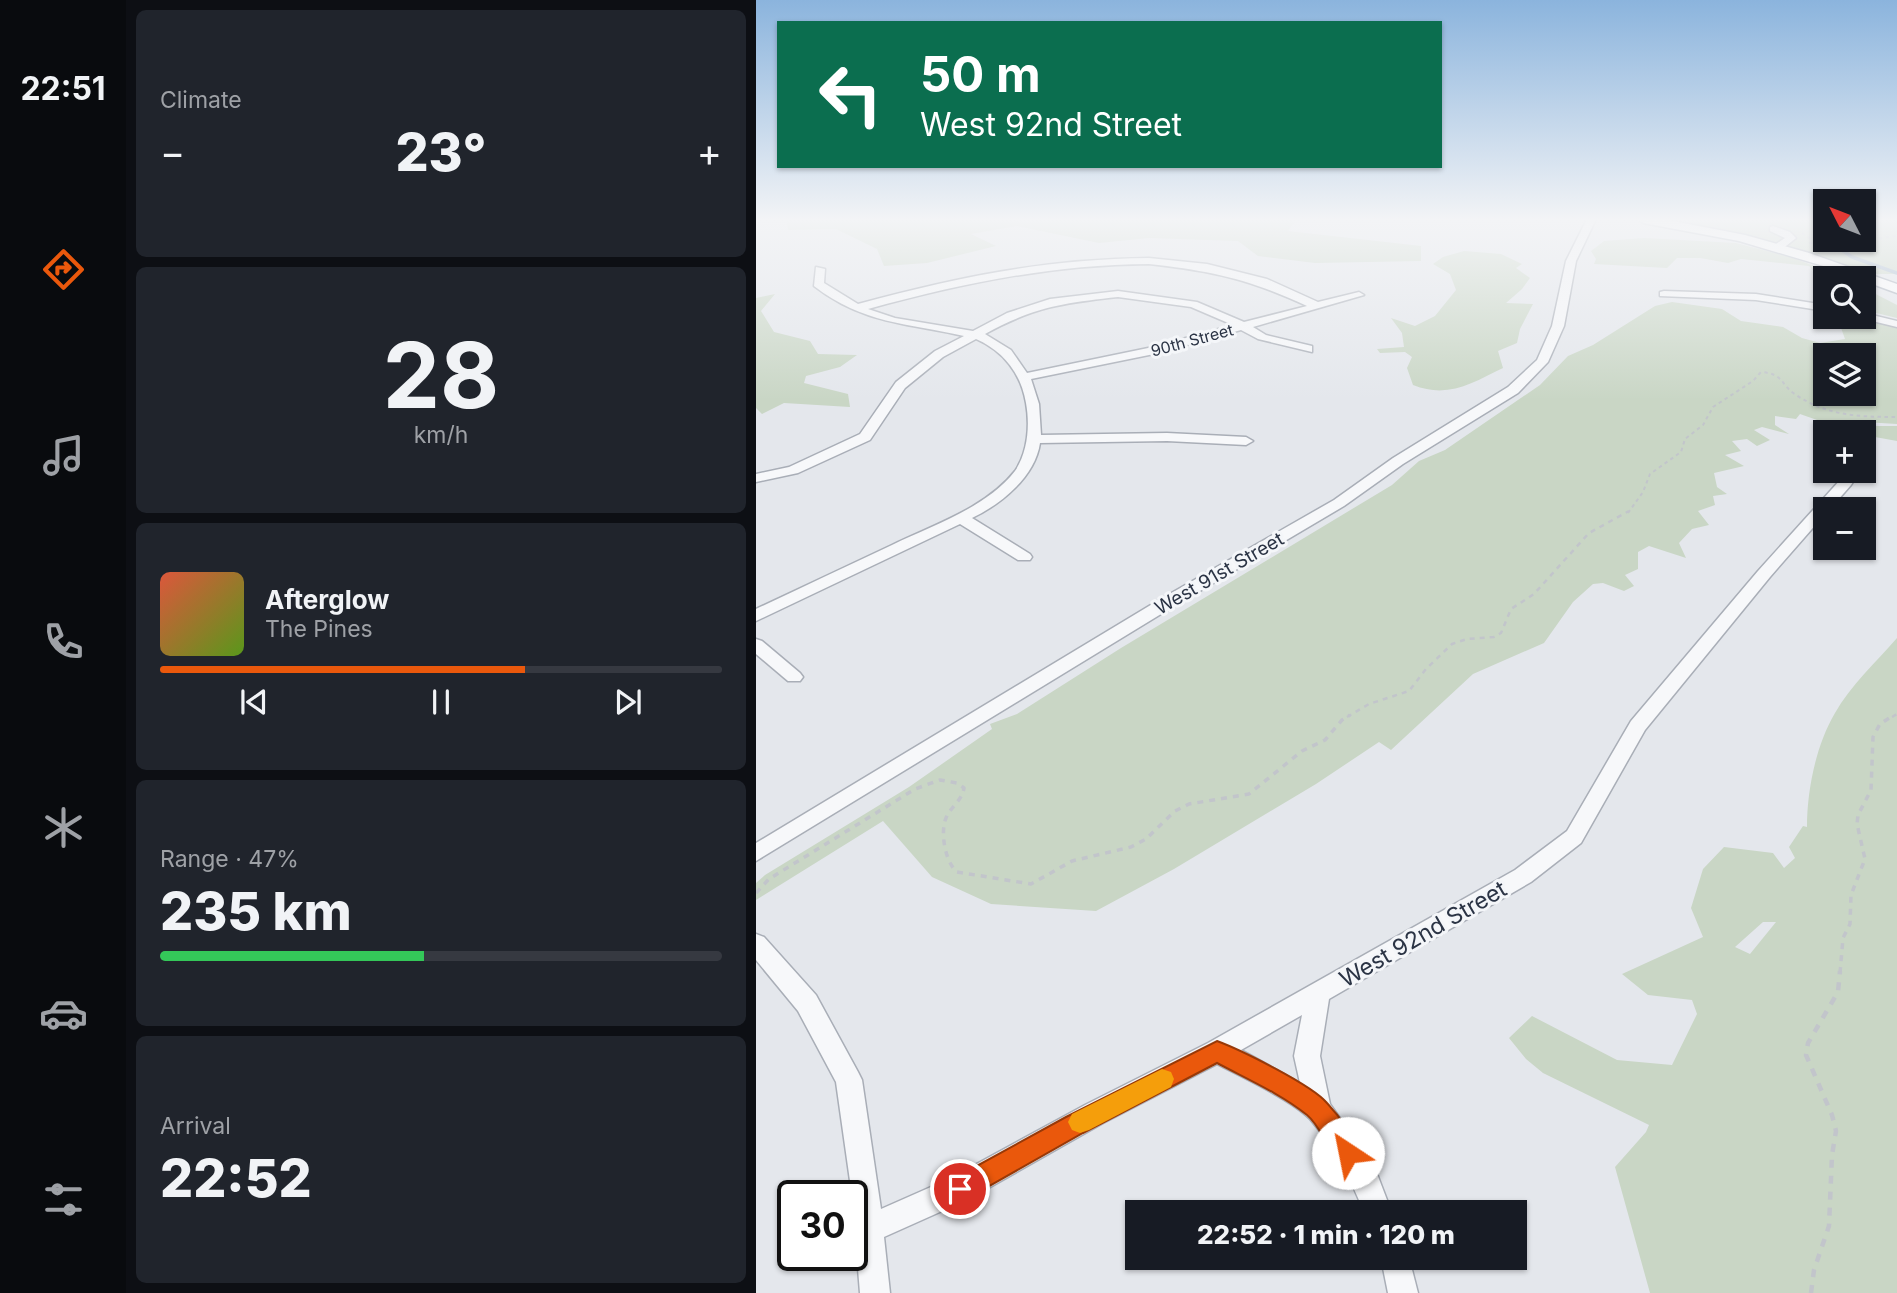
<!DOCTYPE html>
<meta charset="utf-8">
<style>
body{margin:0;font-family:Inter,sans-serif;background:#20242c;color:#f1f3f6;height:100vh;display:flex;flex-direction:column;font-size:26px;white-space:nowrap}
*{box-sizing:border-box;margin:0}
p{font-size:23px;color:#9ea1a6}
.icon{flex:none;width:38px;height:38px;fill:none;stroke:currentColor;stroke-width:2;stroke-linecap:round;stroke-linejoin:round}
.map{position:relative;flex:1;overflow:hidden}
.side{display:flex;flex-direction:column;gap:10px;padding:10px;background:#0d0f14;width:630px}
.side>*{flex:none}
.banner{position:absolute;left:21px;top:21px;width:665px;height:147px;border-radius:0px;box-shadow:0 2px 5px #0004;background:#0b6e4f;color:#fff;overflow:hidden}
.needle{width:46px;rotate:312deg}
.fabs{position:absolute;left:1057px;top:189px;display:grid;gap:14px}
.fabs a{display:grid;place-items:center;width:63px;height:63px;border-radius:0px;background:#171b24;box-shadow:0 2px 5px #0004;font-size:35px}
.speed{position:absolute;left:21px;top:1180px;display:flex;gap:14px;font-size:35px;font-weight:700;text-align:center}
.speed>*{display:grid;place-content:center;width:91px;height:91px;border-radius:50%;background:#171b24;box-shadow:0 2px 5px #0004;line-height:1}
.speed .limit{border:4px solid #111;border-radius:10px;background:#fff;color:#111}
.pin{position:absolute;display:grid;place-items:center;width:60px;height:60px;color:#fff;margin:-30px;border:4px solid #fff;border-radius:50%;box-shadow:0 2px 7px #0007}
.me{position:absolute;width:77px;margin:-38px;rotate:326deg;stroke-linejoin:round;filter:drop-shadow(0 0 5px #0008)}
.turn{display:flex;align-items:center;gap:24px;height:147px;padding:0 28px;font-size:32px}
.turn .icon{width:91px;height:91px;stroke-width:2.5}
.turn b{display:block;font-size:49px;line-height:60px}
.big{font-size:52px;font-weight:800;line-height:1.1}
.side .widget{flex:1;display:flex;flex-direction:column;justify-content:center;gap:10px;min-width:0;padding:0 24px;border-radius:10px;background:#20242c}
.side .dial{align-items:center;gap:0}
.dial b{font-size:91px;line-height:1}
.song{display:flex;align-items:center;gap:21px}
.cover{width:84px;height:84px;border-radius:10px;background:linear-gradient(135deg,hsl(10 70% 55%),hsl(90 70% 35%))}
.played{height:7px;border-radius:4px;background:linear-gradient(90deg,#ea580c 65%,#363941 65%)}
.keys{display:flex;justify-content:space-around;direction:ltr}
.heat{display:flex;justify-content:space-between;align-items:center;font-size:38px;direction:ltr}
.charge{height:10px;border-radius:5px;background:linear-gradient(90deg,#34c759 47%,#363941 0)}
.trip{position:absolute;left:369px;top:1200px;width:402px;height:70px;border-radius:0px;background:#171b24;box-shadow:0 2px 5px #0004;font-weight:800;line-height:70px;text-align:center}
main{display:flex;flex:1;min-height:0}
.tab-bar{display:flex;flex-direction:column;width:126px;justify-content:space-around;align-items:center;background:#090b0e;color:#9ea1a6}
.tab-bar .icon{width:49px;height:49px}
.tab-bar .on{color:#ea580c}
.tab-bar b{font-size:32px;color:#f1f3f6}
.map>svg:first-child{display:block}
.green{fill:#c9d6c5;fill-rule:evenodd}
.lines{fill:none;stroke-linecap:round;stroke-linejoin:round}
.stream{stroke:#9fb4cc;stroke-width:3.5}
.minor-casing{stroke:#a9aeb7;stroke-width:3}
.major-casing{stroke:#a3abb8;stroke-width:3}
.path-far3{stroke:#c2c5cb;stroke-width:2;stroke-dasharray:3.5 3.5;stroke-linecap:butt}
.path-far2{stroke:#c2c5cb;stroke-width:2.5;stroke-dasharray:5 5;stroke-linecap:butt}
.path-far1{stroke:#c2c5cb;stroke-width:3.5;stroke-dasharray:6 6;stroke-linecap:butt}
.path{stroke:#c2c5cb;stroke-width:4.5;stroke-dasharray:8 8;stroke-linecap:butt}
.minor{fill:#f7f8fa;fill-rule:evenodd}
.major{fill:#fff;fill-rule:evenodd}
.route{fill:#ea580c;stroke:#983908;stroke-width:2}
.slow{fill:#f59e0b}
.labels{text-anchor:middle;stroke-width:6;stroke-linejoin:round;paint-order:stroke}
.far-street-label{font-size:16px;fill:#2b3445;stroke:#f4f6f9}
.street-label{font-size:19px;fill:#2b3445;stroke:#f4f6f9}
.near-street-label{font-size:23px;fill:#2b3445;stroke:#f4f6f9}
</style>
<main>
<nav class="tab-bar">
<b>22:51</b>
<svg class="icon on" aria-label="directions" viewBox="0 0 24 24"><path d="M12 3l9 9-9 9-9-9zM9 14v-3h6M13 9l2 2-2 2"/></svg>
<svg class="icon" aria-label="music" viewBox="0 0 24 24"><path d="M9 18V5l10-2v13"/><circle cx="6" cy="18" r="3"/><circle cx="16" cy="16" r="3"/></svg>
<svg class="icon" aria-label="phone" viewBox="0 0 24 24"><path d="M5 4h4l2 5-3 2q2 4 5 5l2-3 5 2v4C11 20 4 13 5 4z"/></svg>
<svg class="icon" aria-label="climate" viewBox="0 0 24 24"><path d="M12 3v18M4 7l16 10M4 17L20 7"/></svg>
<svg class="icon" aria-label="car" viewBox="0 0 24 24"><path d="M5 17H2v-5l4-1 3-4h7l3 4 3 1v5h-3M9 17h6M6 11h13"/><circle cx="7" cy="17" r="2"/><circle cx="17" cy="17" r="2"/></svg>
<svg class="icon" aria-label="filters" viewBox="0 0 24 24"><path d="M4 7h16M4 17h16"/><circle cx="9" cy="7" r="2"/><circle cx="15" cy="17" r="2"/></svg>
</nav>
<section class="side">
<div class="widget"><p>Climate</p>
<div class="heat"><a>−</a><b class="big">23°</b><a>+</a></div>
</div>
<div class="widget dial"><b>28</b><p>km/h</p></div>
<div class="widget">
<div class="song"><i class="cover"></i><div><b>Afterglow</b><p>The Pines</p></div></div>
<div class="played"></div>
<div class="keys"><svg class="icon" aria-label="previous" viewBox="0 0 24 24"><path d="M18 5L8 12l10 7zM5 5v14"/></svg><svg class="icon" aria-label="pause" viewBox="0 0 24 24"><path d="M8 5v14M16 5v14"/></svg><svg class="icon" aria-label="next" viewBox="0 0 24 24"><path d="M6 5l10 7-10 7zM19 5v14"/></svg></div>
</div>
<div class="widget"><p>Range · 47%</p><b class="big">235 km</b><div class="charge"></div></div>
<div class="widget"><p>Arrival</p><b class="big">22:52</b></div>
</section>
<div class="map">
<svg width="1141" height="1293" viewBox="0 0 1141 1293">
<rect width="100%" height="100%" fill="#e4e7ec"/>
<g class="green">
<path d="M39 219H541L532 231 665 246V261L559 263 502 256 482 241 393 238 343 243 261 226 215 234 240 246 171 263 128 266 121 249 80 229 32 230 31 221Z"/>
<path d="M887 219H1069V240H1108V219H1141V274H1105L1064 261Z"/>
<path d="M888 238 980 243 1037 258 1091 278H1069V285L1053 266 985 259 972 263 944 258H921L911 268 838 264 840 259 835 251 848 241Z"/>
<path d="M708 251 745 254 766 264 760 268 774 278 766 289 750 303 777 304 764 329 761 343 742 351 747 368C716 383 692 399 657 385L651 368 656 357 649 352 624 353 621 349 648 347 646 333 635 318 659 326 679 316 700 290 694 274 677 264 687 257Z"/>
<path d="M1108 288 1141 305V318L1108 310Z"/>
<path d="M19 294 5 311 18 332 54 341 62 354 101 355 84 367 50 376 48 383 92 394 94 407 28 403 6 414 0 408V298Z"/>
<path d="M916 302 966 309 985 321 1027 327 1046 338 1064 343 1089 339 1084 325 1071 323 1065 310 1069 311V317H1102L1141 328V424L1092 421 1116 426H1141V441L1108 435V432H1095L1044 414 1040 419 1019 416V425L1033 434 1006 427 998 430 1014 440 1001 446 991 439 976 441 985 451 969 455 988 466 958 473 961 487 971 494 957 496 959 505 942 511 953 525 936 529 923 543 930 558 893 546 882 552V569L869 575 878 586 868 591 847 583 837 584 817 602 788 643 717 674 635 750 623 742 560 784 418 869 340 911 235 904 176 877 127 821 0 900V883L9 875 153 787 236 729 234 724 261 714 365 648 636 485 663 461 689 450 784 385 812 356 837 345 899 306ZM1069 355H1108V394H1069Z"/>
<path d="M1141 638V1293H894L859 1167 890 1132 893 1125 787 1073 770 1059 753 1038 776 1016 861 1060 916 1065 941 1014 936 1000 892 995 866 974 947 937 935 908 947 869 968 847 1017 853 1028 868 1039 858 1033 847 1047 826 1051 827C1051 790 1060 745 1079 713 1094 686 1121 661 1141 638ZM1007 922H1020L994 954 979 947Z"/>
</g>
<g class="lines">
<g class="stream">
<path d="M1069 229 1064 232 1069 238"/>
<path d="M1077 244 1096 257 1141 273"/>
</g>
<g class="minor-casing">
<g id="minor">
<path d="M831 219H840L820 261 808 326 792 362 762 393 647 464 588 506 410 611 0 861V843L398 603 578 500 637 458 752 387 781 360 796 326 810 261Z"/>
<path d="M1017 226 1034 232 1040 238 1025 250H1017V246L1029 238 1014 231V227Z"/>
<path d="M393 258 451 264 511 279 562 302 603 292 608 295 497 327 510 335 556 346V352L502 339 485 330 398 354 275 379 283 404 285 435 411 433 490 437 497 441 490 445 411 441 284 443C279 477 245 504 216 518L274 554 276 557 274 560H262L204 524 0 621V609C45 588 91 566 136 545 177 525 230 508 259 471 272 452 274 425 270 403 265 373 247 351 220 339L187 357 149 388 114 440 42 473 0 482V474L33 467 104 434 140 382 179 351 208 336C151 323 107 324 58 286L60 267 69 269 68 283 102 304C202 277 289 259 393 258ZM393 264C456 271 493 279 551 306L488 322 441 302 362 291 294 299 251 313 217 331 139 318 112 309C207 283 294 265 393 264ZM362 297 435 307 477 325 397 347 271 373 255 350 229 334C278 307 307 303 362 297Z"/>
<path d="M908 291 1000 294 1069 305V311L1000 300 904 296V292Z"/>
<path d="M1108 313 1141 321V327L1104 318 1108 317Z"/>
<path d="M1090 478 1097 482 1095 485 1074 509H1069V514L1014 577 889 730 825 843 775 882 573 999 564 1056 574 1104 618 1166 636 1213H608C596 1180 577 1146 554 1119 537 1101 485 1076 461 1064L347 1123 213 1199 128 1237 134 1293H104L96 1195 80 1082 42 1011 0 960V934L8 937 60 995 102 1072 106 1080 125 1209 193 1179 329 1105 452 1043 759 870 811 831 875 721 1002 571 1085 479ZM546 1015 538 1056 544 1083 485 1050Z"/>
<path d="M0 639 6 641 44 673 47 677 44 681H32L0 654Z"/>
<path d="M625 1258H653L662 1293H632Z"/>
</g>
</g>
<g class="major-casing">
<path id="major" d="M881 219H907L989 235 1053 253 1141 284V293L1108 281V278L983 241 887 223Z"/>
</g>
<g class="path-far3">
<path d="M995 219 1008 221"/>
<path d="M986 222 991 219"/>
<path d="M1046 233 1061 243"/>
<path d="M1053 243 1098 242 1141 236"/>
<path d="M872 513 887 492 894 474 925 452 929 439 947 425 957 407 997 381 1005 372C1029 374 1024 385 1040 395 1072 416 1104 417 1141 417"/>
</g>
<g class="path-far2">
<path d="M591 717 613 704 653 691 670 669 696 644 711 639 738 637 745 633 755 609 778 594 833 533 873 511"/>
<path d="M1136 717 1141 714"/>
</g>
<g class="path-far1">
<path d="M0 893 13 879 159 789 184 780 201 783 208 788C206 801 195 806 190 818 184 832 189 862 201 872L275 884 316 861 375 847 390 839 419 811 433 804 493 794 546 751 569 740 586 720 594 715"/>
<path d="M1084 973 1087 938 1094 924 1095 895 1109 859 1101 824 1102 815 1115 790 1117 737 1124 724 1138 715"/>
</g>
<path class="path" d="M1055 1293 1058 1270 1073 1226 1076 1155 1080 1131 1076 1115 1050 1055 1052 1043 1082 992 1084 971"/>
<use href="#minor" class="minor"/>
<use href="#major" class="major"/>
</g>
<linearGradient id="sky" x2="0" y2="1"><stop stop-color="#8bb4dd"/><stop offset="0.55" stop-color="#f3f4f6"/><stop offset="1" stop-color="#f3f4f6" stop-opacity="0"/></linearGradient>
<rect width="1141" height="400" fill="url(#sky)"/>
<path class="route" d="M461 1041C485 1050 556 1085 571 1103 584 1117 597 1136 604 1153L601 1162 592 1165C572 1157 568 1129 551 1115 525 1094 491 1079 461 1063L327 1133 212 1198 204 1201 195 1198 191 1189 195 1180 310 1117Z"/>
<path class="slow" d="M406 1069 415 1072 418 1079 415 1087 333 1130 324 1133 316 1130 312 1122 316 1114Z"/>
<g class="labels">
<g class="far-street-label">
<text transform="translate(436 340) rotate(-15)" y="6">90th Street</text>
</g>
<g class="street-label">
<text transform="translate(463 573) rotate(-30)" y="7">West 91st Street</text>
</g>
<g class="near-street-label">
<text transform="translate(667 934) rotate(-30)" y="8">West 92nd Street</text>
</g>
</g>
</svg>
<div class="fabs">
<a><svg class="needle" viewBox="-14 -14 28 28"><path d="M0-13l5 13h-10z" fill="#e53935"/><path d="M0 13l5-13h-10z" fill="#9ea1a6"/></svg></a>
<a><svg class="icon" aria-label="search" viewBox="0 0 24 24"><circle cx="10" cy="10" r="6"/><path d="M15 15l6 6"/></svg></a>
<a><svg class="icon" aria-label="layers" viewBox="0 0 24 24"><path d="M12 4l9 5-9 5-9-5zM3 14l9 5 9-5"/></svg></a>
<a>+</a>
<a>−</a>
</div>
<div class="speed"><div class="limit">30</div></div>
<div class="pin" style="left:204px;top:1189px;background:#d93025"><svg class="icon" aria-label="arrive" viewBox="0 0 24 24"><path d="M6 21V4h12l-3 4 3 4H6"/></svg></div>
<svg class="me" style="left:592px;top:1153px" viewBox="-20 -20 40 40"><circle r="19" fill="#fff"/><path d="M0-13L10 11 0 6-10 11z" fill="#ea580c"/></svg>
<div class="trip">22:52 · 1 min · 120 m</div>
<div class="banner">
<div class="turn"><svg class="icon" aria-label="left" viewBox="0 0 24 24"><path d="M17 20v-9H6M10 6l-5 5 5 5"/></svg><div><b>50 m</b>West 92nd Street</div></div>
</div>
</div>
</main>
